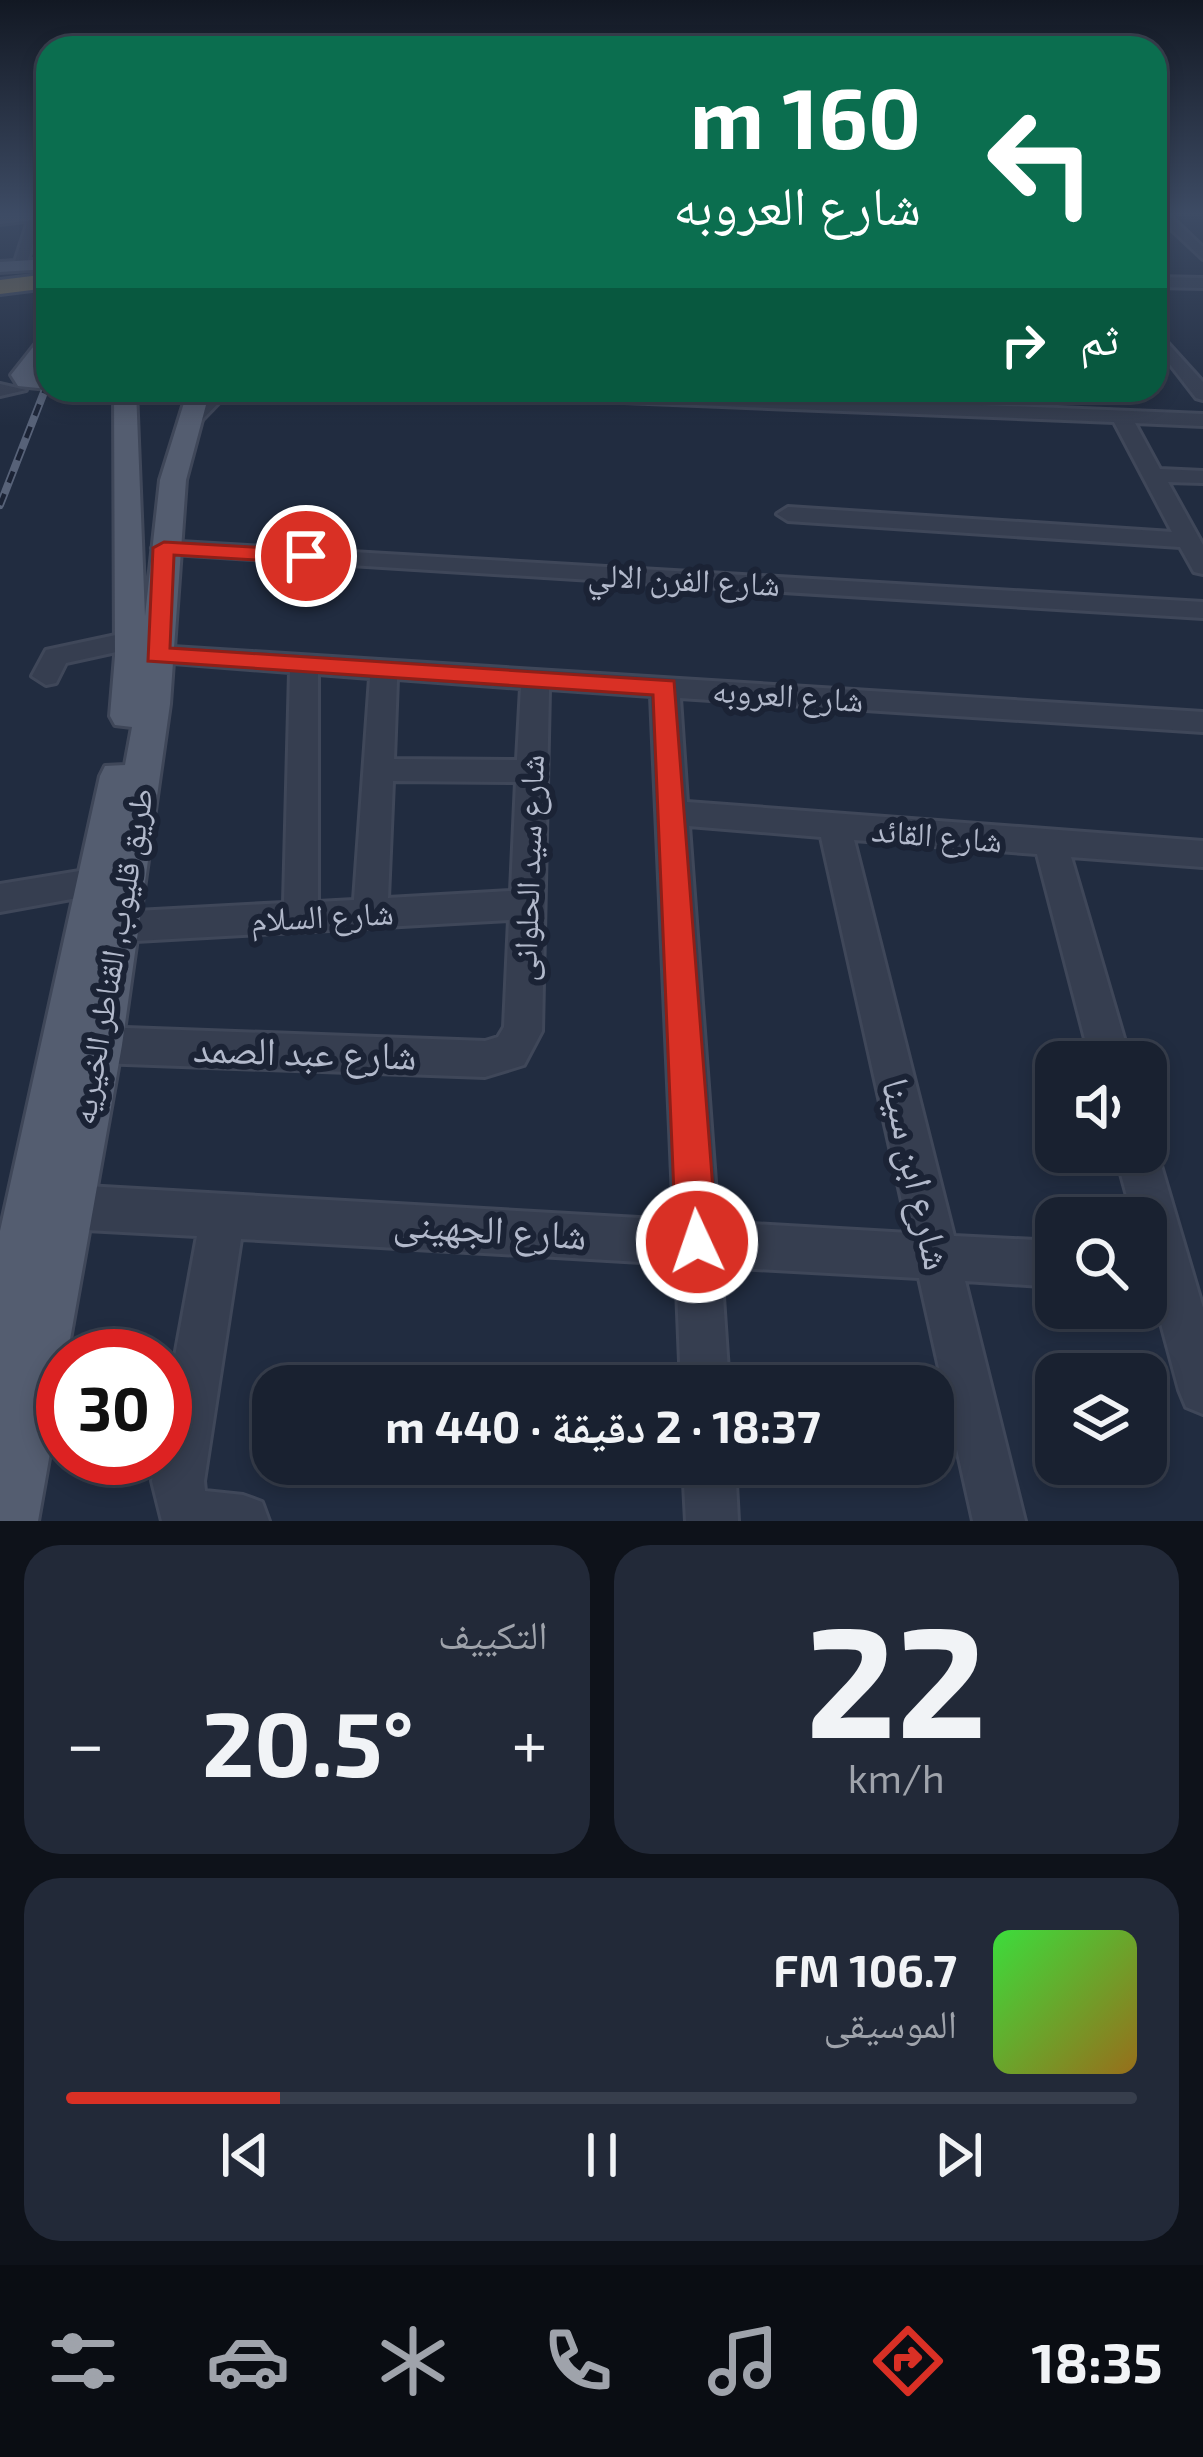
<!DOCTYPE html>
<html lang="ar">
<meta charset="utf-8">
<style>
body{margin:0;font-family:"Exo 2","Noto Naskh Arabic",sans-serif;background:#222938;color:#f1f3f6;direction:rtl;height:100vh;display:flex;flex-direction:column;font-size:45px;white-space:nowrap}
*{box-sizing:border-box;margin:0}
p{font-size:39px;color:#9fa3ab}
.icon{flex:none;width:66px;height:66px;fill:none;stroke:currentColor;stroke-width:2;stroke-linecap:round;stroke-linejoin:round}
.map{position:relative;height:1521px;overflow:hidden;direction:ltr}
.drawer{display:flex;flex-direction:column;gap:24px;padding:24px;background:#0e121a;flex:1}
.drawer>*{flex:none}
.guide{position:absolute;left:36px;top:36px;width:1131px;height:366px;border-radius:36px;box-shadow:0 6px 18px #0003,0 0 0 3px #373e4c;direction:rtl;background:#0b6e4f;color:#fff;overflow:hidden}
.buttons{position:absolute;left:1035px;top:1041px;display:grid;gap:24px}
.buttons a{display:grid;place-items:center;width:132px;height:132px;border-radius:24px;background:#192130;box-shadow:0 6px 18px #0003,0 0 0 3px #373e4c;font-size:60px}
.speed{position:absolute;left:36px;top:1329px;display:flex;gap:24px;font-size:60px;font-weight:700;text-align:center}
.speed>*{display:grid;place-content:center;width:156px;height:156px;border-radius:50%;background:#192130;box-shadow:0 6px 18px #0003,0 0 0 3px #373e4c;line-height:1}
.speed .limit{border:18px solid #d22;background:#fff;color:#111}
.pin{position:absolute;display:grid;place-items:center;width:102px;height:102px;color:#fff;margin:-51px;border:6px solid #fff;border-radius:50%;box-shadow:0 3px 12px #0007}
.me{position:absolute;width:132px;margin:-66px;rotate:357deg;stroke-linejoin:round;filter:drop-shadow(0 0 9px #0008)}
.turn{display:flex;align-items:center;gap:42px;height:252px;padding:0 48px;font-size:54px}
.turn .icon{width:156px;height:156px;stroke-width:2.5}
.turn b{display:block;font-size:84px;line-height:102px}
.then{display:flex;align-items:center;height:114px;padding:0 48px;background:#0003;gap:24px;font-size:45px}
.big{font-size:90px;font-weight:700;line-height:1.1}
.drawer .card{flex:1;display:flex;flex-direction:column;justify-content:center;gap:18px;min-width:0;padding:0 42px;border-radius:36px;background:#222938}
.drawer .dial{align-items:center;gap:0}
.dial b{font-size:156px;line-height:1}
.song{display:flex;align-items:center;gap:36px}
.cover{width:144px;height:144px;border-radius:18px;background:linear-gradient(135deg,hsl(120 70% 55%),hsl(40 70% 35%))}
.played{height:12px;border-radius:6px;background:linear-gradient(90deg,#d93025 20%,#373e4c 20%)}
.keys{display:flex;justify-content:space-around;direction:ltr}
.heat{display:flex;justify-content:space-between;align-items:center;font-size:66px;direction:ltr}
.drawer .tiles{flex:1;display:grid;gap:24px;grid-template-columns:1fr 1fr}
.card:last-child{grid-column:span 2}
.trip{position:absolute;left:252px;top:1365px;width:702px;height:120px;border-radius:36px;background:#192130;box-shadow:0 6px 18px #0003,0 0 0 3px #373e4c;font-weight:700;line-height:120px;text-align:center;direction:rtl}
.dock{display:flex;height:192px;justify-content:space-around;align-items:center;background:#0a0d13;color:#9fa3ab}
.dock .icon{width:84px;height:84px}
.dock .selected{color:#d93025}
.dock b{font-size:54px;color:#f1f3f6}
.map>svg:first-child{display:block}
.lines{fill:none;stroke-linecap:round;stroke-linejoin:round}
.minor-casing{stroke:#3f4759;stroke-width:6}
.major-casing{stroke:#3f4759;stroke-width:6}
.highway-casing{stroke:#3e4658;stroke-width:6}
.minor{fill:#363e50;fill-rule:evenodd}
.major{fill:#545d70;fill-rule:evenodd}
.highway{fill:#776c52;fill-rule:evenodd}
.rail-casing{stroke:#576278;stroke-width:8}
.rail{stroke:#1b2335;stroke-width:4.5;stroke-dasharray:12;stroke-linecap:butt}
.route{fill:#d93025;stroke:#8d1f18;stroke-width:3}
.labels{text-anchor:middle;stroke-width:12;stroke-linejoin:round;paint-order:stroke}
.street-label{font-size:33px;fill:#b2b9cb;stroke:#1b2335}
.near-street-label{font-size:39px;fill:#b2b9cb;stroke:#1b2335}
</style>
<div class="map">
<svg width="1203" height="1521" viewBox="0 0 1203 1521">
<rect width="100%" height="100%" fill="#212c40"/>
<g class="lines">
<g class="minor-casing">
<g id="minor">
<path d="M43 214 26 265 13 268 30 215Z"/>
<path d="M1155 214H1168L1203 247V259Z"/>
<path d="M1155 277 1203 278V288L1155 287Z"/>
<path d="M1155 329 1203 382V400L1196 398 1155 345Z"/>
<path d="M0 384 26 390 0 396Z"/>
<path d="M211 390H231L200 422H186V414Z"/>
<path d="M467 390H615L1203 414V426L1135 423 1160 469 1203 471V483L1168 482 1203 545V574L1194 572 1180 547 788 521 777 514 788 507 1172 532 1114 422 476 396Z"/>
<path d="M164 541 1203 602V618L156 553 152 548Z"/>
<path d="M130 632 139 635 143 641 139 647 66 663 56 683 46 685 32 676 46 650Z"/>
<path d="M157 646 1203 712V732L680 698 687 802 1203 841V867L1071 857 1131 1062H1091L1037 854 854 840 954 1236 1056 1241V1287L965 1281 1025 1521H973L919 1278 721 1267 729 1386H681L676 1264 241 1239 204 1481 205 1491 243 1495 262 1502 269 1521H162L152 1481 156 1458H165V1411L197 1236 68 1229 53 1222 46 1207 53 1192 68 1185 674 1220 651 696 549 689 542 1031 524 1065 485 1077 99 1063 85 1058 80 1045 85 1032 99 1027 485 1041 498 1037 504 1027 509 920 118 942 106 938 101 927 106 916 118 912 284 903 290 672 148 661 144 655 148 649ZM318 674 370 678 354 900 318 902ZM397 679 521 688 517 760 394 759ZM393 781 516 782 511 891 388 898ZM689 826 821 837 909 1233 718 1222Z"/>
<path d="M98 868 110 872 115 882 110 892 0 912V884Z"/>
<path d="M1146 1135 1157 1152 1203 1308V1414L1186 1407 1179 1390 1146 1268V1218H1133L1115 1152H1146Z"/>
<path d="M683 1464H735L738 1521H686Z"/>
</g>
</g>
<g class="major-casing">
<g id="major">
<path d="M0 214H48V218L0 224Z"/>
<path d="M48 259V269L0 272V262Z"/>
<path d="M48 335V355L34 375H48V389L18 386 11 375 41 337Z"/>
<path d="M114 390H136L145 616 160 480 188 390H210L186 480 170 704 122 1045 38 1521H0V1231L100 776 105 766 125 765 132 727 115 725 110 716 115 656Z"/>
</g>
</g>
<g class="highway-casing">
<path id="highway" d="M48 274V288L0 294V280Z"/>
</g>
<use href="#minor" class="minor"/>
<use href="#major" class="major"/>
<use href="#highway" class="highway"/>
<g class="rail-casing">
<path id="rail" d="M0 505 48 382"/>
</g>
<use href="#rail" class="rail"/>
</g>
<linearGradient id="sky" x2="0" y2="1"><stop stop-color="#121823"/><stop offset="0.5" stop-color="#3d4b64"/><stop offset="1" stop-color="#3d4b64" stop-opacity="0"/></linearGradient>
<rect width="1203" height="427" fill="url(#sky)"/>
<path class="route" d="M164 542 306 550 317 556 306 563 174 555 170 648 674 681 717 1242 711 1256 697 1262 682 1256 676 1242 653 695 148 661 153 548Z"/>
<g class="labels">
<g class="street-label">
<text transform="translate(684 579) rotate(3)" y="12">شارع الفرن الالي</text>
<text transform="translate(788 695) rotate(4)" y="12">شارع العروبه</text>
<text transform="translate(937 835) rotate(5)" y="12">شارع القائد</text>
<text transform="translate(528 868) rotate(-88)" y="12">شارع سيد الحلوانى</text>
<text transform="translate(322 916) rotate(-3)" y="12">شارع السلام</text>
<text transform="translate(112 956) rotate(-80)" y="12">طريق قليوب, القناطر الخيريه</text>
</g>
<g class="near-street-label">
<text transform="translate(305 1052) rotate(2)" y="14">شارع عبد الصمد</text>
<text transform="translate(917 1174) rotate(77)" y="14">شارع ابن سينا</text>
<text transform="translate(490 1229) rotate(4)" y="14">شارع الجهينى</text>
</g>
</g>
</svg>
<div class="buttons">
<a><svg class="icon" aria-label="sound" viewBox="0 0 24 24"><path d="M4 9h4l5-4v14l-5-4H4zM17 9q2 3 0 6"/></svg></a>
<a><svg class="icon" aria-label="search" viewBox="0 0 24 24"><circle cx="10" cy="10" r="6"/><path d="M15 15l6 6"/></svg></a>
<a><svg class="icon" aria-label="layers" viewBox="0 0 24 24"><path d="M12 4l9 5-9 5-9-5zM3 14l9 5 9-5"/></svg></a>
</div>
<div class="speed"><div class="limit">30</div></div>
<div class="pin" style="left:306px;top:556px;background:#d93025"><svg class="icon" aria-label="arrive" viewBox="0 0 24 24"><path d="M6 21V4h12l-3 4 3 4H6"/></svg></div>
<svg class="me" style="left:697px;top:1242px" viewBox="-20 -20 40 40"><circle r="17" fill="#d93025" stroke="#fff" stroke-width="3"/><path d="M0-11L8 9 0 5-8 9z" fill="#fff"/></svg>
<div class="trip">18:37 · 2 دقيقة · 440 m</div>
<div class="guide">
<div class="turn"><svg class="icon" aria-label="left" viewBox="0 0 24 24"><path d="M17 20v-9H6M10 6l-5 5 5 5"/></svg><div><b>160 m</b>شارع العروبه</div></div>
<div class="then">ثم<svg class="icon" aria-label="right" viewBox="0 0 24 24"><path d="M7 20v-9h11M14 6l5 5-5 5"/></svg></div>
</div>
</div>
<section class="drawer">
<div class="tiles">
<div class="card dial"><b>22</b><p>km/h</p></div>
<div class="card"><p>التكييف</p>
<div class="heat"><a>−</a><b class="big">20.5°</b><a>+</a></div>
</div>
<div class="card">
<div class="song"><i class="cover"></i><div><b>106.7 FM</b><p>الموسيقى</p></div></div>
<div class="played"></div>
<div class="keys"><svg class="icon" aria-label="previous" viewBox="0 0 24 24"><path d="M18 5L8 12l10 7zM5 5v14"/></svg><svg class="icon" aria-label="pause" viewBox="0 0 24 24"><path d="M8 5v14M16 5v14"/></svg><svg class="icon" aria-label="next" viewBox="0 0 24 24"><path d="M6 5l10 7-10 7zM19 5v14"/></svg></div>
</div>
</div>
</section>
<nav class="dock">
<b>18:35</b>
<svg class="icon selected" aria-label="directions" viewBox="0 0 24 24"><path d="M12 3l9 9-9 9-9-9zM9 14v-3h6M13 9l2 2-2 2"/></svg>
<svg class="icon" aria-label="music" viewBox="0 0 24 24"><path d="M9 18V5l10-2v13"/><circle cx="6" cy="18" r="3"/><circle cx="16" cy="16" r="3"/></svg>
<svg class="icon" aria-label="phone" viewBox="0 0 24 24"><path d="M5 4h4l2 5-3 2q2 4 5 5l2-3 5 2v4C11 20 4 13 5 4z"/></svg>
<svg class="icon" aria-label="climate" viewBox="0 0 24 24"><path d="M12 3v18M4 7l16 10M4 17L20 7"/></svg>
<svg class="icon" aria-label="car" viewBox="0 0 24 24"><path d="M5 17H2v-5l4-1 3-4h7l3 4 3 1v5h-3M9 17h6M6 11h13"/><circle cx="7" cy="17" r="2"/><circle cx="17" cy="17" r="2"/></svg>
<svg class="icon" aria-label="filters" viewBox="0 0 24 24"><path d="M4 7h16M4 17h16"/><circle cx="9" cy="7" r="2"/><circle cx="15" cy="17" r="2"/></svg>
</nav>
